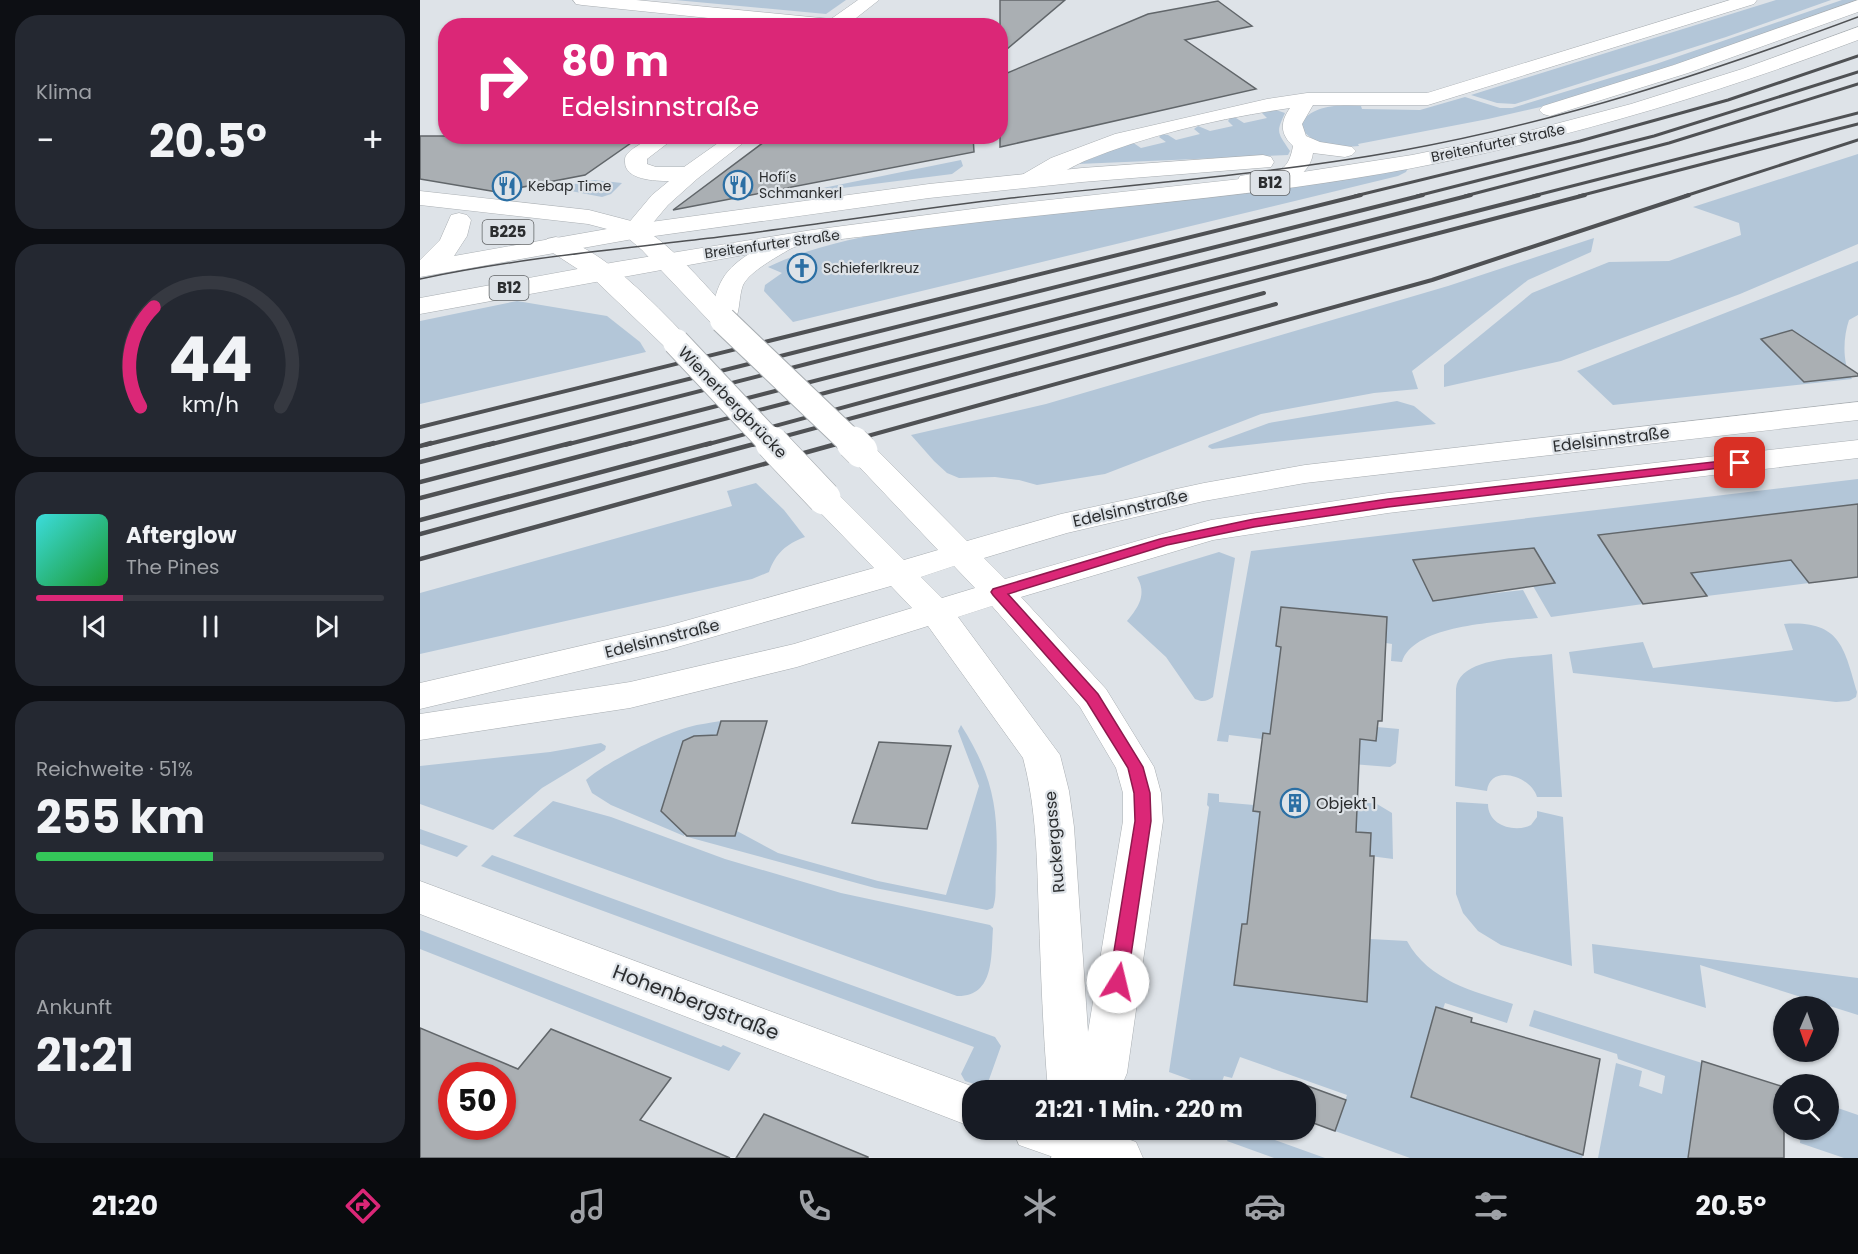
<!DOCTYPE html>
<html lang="de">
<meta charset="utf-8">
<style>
body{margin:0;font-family:Poppins,sans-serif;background:#242831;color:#f1f3f6;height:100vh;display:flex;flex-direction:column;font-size:22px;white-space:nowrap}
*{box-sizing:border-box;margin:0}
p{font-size:20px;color:#9ea1a6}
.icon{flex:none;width:33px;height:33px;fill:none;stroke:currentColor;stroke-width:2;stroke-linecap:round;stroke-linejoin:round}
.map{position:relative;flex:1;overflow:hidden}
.side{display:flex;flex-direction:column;gap:15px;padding:15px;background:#0d0f14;width:420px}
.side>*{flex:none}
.hud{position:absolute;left:18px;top:18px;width:570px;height:126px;border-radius:24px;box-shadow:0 2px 4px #0004;background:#db2777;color:#fff;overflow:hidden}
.needle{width:39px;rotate:182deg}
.buttons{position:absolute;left:1353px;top:996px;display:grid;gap:12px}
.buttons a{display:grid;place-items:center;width:66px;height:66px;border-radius:50%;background:#171b24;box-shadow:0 2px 4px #0004;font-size:30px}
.speed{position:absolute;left:18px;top:1062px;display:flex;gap:12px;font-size:30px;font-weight:700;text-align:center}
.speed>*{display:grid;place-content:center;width:78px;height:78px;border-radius:50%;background:#171b24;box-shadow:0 2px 4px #0004;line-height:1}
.speed .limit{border:9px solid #d22;background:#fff;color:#111}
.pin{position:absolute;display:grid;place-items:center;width:51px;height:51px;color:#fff;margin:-26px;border-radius:12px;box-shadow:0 3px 9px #0006}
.me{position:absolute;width:66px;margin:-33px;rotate:9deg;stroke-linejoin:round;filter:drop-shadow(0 0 4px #0008)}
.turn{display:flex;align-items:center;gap:21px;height:126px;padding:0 24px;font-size:27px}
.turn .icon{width:78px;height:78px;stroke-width:2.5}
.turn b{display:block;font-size:42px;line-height:51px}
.big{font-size:45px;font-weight:700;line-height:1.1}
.side .card{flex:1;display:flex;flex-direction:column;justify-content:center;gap:9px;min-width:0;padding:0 21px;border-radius:24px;background:#242831}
.side .dial{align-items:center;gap:0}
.dial svg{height:156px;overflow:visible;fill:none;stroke:#363941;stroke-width:7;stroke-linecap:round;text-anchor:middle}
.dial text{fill:#f1f3f6;stroke:none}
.song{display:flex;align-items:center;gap:18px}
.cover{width:72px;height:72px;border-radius:9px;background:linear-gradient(135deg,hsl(180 70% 55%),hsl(130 70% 35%))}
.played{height:6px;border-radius:3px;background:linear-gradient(90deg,#db2777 25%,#363941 25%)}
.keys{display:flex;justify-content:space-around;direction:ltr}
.heat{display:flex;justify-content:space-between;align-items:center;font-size:33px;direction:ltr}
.charge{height:9px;border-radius:4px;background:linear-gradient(90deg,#34c759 51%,#363941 0)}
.trip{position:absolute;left:542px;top:1080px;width:354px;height:60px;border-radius:24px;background:#171b24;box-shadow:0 2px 4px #0004;font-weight:700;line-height:60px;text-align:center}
.dock{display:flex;height:96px;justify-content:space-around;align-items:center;background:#090b0e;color:#9ea1a6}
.dock .icon{width:42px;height:42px}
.dock .selected{color:#db2777}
.dock b{font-size:27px;color:#f1f3f6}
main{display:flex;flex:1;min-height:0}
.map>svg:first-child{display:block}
.green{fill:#b3c6d8}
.building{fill:#aaafb3;stroke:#61666a;stroke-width:1.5;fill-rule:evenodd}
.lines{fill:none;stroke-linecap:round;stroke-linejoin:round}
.minor-casing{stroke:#a9aeb2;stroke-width:1}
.tertiary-casing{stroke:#a9aeb2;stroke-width:1}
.secondary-casing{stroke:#a9aeb2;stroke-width:1}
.primary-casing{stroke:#a9aeb2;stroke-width:1}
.minor{fill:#fff;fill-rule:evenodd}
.tertiary{fill:#fff;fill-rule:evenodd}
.secondary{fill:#fff;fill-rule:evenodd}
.primary{fill:#fff;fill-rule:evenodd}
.tram{stroke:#4f5154;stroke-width:1.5}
.rail-far2{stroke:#4f5154;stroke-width:3}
.rail-far1{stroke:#4f5154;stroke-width:4}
.rail{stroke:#4f5154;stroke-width:4.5}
.secondary-bridge-far1-casing{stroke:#a9aeb2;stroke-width:28;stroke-linecap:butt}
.secondary-bridge-casing{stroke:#a9aeb2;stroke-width:34;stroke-linecap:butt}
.secondary-bridge-far1{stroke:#fff;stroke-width:26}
.secondary-bridge{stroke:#fff;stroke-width:33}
.route{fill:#db2777;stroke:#8e194d;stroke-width:1.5}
.labels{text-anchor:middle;stroke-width:4.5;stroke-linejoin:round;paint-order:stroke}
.far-street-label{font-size:14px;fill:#2b2d2f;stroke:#dee3e8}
.far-poi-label{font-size:14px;fill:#2b2d2f;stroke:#dee3e8;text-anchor:start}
.shield{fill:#dee3e8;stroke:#616466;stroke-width:1.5}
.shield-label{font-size:15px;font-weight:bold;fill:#2b2d2f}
.street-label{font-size:16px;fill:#2b2d2f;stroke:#dee3e8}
.poi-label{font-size:16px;fill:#2b2d2f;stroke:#dee3e8;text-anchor:start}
.near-street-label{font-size:20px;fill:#2b2d2f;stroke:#dee3e8}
</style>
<main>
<section class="side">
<div class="card"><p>Klima</p>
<div class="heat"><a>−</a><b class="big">20.5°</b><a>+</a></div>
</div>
<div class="card dial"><svg viewBox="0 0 100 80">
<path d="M14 69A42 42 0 1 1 86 69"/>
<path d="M14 69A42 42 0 0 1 21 18" stroke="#db2777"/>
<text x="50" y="56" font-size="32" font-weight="700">44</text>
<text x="50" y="72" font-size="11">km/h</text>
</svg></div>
<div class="card">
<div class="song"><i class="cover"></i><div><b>Afterglow</b><p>The Pines</p></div></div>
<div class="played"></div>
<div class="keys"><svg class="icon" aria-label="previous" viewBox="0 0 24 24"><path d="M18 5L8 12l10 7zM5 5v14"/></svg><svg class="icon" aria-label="pause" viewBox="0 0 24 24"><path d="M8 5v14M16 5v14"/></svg><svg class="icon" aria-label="next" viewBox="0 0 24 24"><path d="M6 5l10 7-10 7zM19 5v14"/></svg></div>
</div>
<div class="card"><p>Reichweite · 51%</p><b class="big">255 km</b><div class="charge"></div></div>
<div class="card"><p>Ankunft</p><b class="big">21:21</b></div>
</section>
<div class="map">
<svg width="1438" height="1158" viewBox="0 0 1438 1158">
<rect width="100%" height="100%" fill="#dee3e8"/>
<g class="green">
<path d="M255 0H426L406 14Z"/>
<path d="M1356 0H1411L1306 37 1095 104 1077 103 1051 95Z"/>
<path d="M1422 0H1438L1379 24 1134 104 1068 119 938 144 939 146C919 148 895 147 882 129V122C894 104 922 105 941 106L942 109 1000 110 1045 97 1080 108H1092L1236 64Z"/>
<path d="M853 109 865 113C856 133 857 131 870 151L868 155 658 164 712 142 721 148 746 142 739 137 742 134 748 135 756 140 780 134 774 129 778 126 790 131 813 126 808 121 810 118H816L824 123 847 118 841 112Z"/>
<path d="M1438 154V244L1320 294 1141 361 1024 387V365L1112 293 1189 262 1249 261 1321 235 1319 223 1273 207Z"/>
<path d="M541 160 543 166 532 174 399 191 398 189Z"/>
<path d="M988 168 986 172 978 176 373 322 344 291 345 285 362 273 348 267C426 230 529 225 614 214 739 199 863 184 988 168Z"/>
<path d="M174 180 202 183 191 194 182 197 135 188Z"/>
<path d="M1174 238 1171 252 1108 280 992 371 998 389 954 393 841 414 685 474 617 485 599 480 575 477 539 478 527 473 514 461 491 435 626 404 1028 286Z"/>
<path d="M1438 261V315L1429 320C1423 338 1422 363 1432 379L1193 405 1157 371Z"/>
<path d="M97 301 187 316 220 342 226 352 0 404V321Z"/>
<path d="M977 401 994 406 1016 424 792 449 788 447 789 445 849 423Z"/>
<path d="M1438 479V504L1179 535 1223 604 1131 617 1113 586 1135 583 1114 548 993 560 1013 600 1103 590 1118 618C1084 622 994 623 982 662L971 661 972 644 966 643V617L861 647 851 734 843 733 842 739 809 735 808 742 797 741 831 551Z"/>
<path d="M336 483 364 510 385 537C366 544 356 553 349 572L332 579 0 654V593L312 506 307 491Z"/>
<path d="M799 552 815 558 793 697C786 702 782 702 775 699L746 657 707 621C719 607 727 594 717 577Z"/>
<path d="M1371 560 1389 583 1287 596 1271 573Z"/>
<path d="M1364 624C1420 620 1424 647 1437 692L1436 697 1429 701 1416 702 1153 673 1149 652 1223 642 1233 668 1373 650Z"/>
<path d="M1132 654 1142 797H1117C1111 776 1070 763 1067 791L1035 786 1036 689C1039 656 1105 658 1132 654Z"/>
<path d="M301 721 297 735 274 736 263 742 241 811 249 819 268 820 264 836H315L317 831 358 853 458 881 526 895 559 786 538 731 541 725C574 777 579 811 576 871 575 883 577 897 573 908L567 910 455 888 264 836 191 805 172 793 166 780C184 763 245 733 269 727 279 724 290 723 301 721Z"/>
<path d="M957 727 979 729 976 763 970 767 919 763 921 737 956 741Z"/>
<path d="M181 743 186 746 185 750 122 788 73 830 0 804V766L130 752Z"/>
<path d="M788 793 799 794V802L834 805 840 812 827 924H822L814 985 947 1001 950 939 987 941C1009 981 1053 991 1093 1004L1087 1023 1025 1003 1023 1009 1016 1007 991 1097 1163 1155 1162 1158H990L915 1131 927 1095 820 1057 812 1078 804 1076 799 1090 749 1072 789 807 787 805Z"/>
<path d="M916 799 957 804 972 813 973 859 950 856 951 833 914 829Z"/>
<path d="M133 801 191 817 305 859 421 893 570 925 573 928C571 955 575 997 537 996L93 836Z"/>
<path d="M1036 802 1068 804C1068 826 1095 833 1111 825L1117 817V811L1143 817 1152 966 1081 945 1058 931 1043 913 1036 894Z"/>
<path d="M0 829 48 846 37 857 0 844Z"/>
<path d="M72 855 575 1037 581 1046 566 1088 545 1081 541 1074 554 1047 61 866Z"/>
<path d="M0 930 301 1047 303 1045 321 1053 309 1071 0 949Z"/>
<path d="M1172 944 1438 978V1015L1280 965 1286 1008 1174 973Z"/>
<path d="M1114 1010 1282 1063 1268 1158H1178L1196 1063 1222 1071 1219 1086 1242 1094 1245 1076 1198 1059 1197 1054 1109 1026Z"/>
<path d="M1409 1105 1438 1115V1158H1424L1380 1143 1381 1130H1408Z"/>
<path d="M814 1130 830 1131 905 1158H854L807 1141Z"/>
</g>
<g class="building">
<path d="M580 0H645L580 55Z"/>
<path d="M798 1 832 26 765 40 836 89 580 147V76L728 14Z"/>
<path d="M0 136H221L165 175 77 192 0 179Z"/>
<path d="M352 136H553L554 152 253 210Z"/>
<path d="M1372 330 1438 374V376L1384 382 1341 339Z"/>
<path d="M1438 504V577L1389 583 1371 560 1271 573 1287 596 1223 604 1178 535Z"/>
<path d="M1114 548 1135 583 1013 601 993 560Z"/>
<path d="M861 607 967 617 962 721H958L956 741 940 739 936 832 951 833 950 856H954L947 1002 814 985 822 924H827L840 812 833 811 843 733 850 734 861 647 856 646Z"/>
<path d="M301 721H347L315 836H267L241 811 263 741 274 736 297 735Z"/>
<path d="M459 742 531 746 507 829 432 823Z"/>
<path d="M1016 1007 1052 1018 1051 1022 1180 1059 1163 1155 991 1097Z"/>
<path d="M0 1028 98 1069 131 1029 251 1078 220 1120 310 1158H0ZM32 1076H82V1126H32Z"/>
<path d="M1282 1061 1364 1087V1158H1268Z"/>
<path d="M885 1085 926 1100 915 1131 885 1120Z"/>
<path d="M344 1114 448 1157V1158H316Z"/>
</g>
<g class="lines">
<g class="minor-casing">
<g id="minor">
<path d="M153 0H216L411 19 438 0H459L431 22 436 26H367L162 5 156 4Z"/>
<path d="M1310 0H1337L1334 4 1008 105H893L882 124 886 136 900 142 932 147 936 151 932 155 925 157 893 153C889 184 846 192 820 186L817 181 820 176C848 170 867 181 873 146 860 134 860 122 870 108 802 118 731 134 667 160 649 167 617 190 600 186L597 181 600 176 631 158 695 134 847 99 887 93H1007Z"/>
<path d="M232 136H257L227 159V164L236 167H264L308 136H332L277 179 248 205 221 237 213 239 205 237 201 232 232 195 249 181C235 181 205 180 205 162 205 157 205 157 208 153 215 146 225 142 232 136Z"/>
<path d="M0 881 562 1090H552V1127L0 914Z"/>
<path d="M593 1130H673L680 1144 673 1158H636L599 1145Z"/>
</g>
</g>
<g class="tertiary-casing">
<path id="tertiary" d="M640 1130C673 1130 685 1130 716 1142L723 1158H640L633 1144Z"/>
</g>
<g class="secondary-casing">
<g id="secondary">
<path d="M213 225C242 232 290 291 312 314L316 320 312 326 303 328 294 326 222 250 201 232 204 227Z"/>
<path d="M136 237C183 248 232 302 266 336L270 342 266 348 256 350 246 348 176 281 127 249 124 244 127 239Z"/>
<path d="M1438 402V420L885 483 784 501 647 533 564 558 585 579 791 520 968 493 1438 440V458L968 513 793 540 601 597 686 689 734 767 741 793 743 821 707 1073 700 1090H628C623 1032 621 975 619 917 617 864 617 810 603 758L508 626 377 667 210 708 0 740V714L210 682 374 644 492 608 471 586 247 650 0 709V683L247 626 454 568 393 505 389 498 393 491 404 488 415 491 484 560 518 550 430 457 426 451 430 445 441 442 452 445 547 541 641 514 784 483 885 465ZM534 566 555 588 522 598 501 577ZM572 606 660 707 696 768 703 793V821L668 1032 654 827 649 791 640 755 538 617Z"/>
<path d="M639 1130H685L679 1158H631Z"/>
</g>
</g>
<g class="primary-casing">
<g id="primary">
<path d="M1438 0V12L1268 73 1130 116 1123 114 1119 110 1123 106 1254 65Z"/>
<path d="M1438 27V40C1256 109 1069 161 876 187 741 205 605 215 470 233 452 236 382 242 370 249 357 257 330 271 323 285 318 298 321 314 312 326L303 328 294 326 290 320C297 288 299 273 329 254L0 314V298L196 262 392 230 583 205 876 173 992 155 1105 132 1211 104 1322 69Z"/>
<path d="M843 155 851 157 854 162 851 167 662 182 509 198 213 239 0 277V260L20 240 31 215 39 213 47 215 51 220 47 236 34 256 187 229 168 224 0 205V191L169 210 215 222 216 224 509 184 662 168Z"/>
</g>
</g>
<use href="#minor" class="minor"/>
<use href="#tertiary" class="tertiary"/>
<use href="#secondary" class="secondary"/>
<use href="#primary" class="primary"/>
<path class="tram" d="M0 279C99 258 199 249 299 237 397 225 494 209 591 198 720 184 851 174 979 151 1136 123 1288 73 1438 17"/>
<g class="rail-far2">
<path d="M935 196 1160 141 1308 100 1438 56"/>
<path d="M997 196 1234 136 1438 72"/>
<path d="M1045 196 1249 143 1438 84"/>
<path d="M1113 196 1438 113"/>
<path d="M1159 196 1438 124"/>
<path d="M1265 196 1438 140"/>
</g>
<g class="rail-far1">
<path d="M0 427 941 195"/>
<path d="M5 445 1003 195"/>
<path d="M68 445 1051 195"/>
<path d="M145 445 1119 195"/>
<path d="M205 445 1165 195"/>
<path d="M285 445 844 293"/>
<path d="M332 445 856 304"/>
<path d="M415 445 1012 280 1269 195"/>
</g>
<g class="rail">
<path d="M0 446 11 443"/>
<path d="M0 462 74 443"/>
<path d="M0 482 151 443"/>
<path d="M0 498 211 443"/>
<path d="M0 520 291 443"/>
<path d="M0 534 338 443"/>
<path d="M0 559 420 443"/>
</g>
<g class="secondary-bridge-far1-casing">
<g id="secondary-bridge-far1">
<path d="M303 320 434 445"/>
<path d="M256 342 353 445"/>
</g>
</g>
<g class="secondary-bridge-casing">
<g id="secondary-bridge">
<path d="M352 443 404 498"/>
<path d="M433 443 441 451"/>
</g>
</g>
<use href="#secondary-bridge-far1" class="secondary-bridge-far1"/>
<use href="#secondary-bridge" class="secondary-bridge"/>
</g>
<path class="route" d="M1320 459 1325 460 1327 463 1325 465 968 507 834 527 747 545 588 594 678 694 723 767 730 793 731 821 707 982 705 988 698 990 692 988 689 982 715 821 714 793 708 768 667 702 573 595 571 592 573 589 740 539 834 519 968 499Z"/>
<defs>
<g id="restaurant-ring" transform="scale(1.5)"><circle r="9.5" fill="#dee3e8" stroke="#2b6fa4" stroke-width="1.5"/><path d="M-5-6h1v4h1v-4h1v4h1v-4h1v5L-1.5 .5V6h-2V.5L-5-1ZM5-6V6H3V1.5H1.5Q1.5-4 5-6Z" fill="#2b6fa4"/></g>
<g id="church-ring" transform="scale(1.5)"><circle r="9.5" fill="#dee3e8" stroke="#2b6fa4" stroke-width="1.5"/><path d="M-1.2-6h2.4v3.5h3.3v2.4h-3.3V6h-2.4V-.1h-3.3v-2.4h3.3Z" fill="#2b6fa4"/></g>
<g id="building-ring" transform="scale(1.5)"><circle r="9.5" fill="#dee3e8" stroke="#2b6fa4" stroke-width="1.5"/><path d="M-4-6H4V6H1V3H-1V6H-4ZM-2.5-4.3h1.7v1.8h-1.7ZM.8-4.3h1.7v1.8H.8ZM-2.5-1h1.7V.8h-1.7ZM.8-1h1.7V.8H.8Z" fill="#2b6fa4"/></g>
</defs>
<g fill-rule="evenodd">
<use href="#restaurant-ring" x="318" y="185"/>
<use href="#restaurant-ring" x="87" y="186"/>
<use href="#church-ring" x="382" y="268"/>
<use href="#building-ring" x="875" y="803"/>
</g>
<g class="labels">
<g class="far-street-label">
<text transform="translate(1078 143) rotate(-12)" y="5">Breitenfurter Straße</text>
<text transform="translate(352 244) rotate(-8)" y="5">Breitenfurter Straße</text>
</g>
<g class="far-poi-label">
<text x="339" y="182">Hofi´s<tspan x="339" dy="16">Schmankerl</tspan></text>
<text x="108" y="191">Kebap Time</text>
<text x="403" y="273">Schieferlkreuz</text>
</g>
<g class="shield">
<rect x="830.5" y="171" width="39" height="24" rx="4.5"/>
<rect x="62.5" y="220" width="51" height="24" rx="4.5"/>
<rect x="69.5" y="276" width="39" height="24" rx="4.5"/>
</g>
<g class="shield-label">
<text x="850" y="188">B12</text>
<text x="88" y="237">B225</text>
<text x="89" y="293">B12</text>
</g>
<g class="street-label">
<text transform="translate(313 402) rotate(46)" y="6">Wienerbergbrücke</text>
<text transform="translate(1191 439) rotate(-7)" y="6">Edelsinnstraße</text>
<text transform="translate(710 508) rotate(-13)" y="6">Edelsinnstraße</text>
<text transform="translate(242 638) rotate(-14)" y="6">Edelsinnstraße</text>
<text transform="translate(634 842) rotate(-95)" y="6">Ruckergasse</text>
</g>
<g class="poi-label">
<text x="896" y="809">Objekt 1</text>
</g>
<g class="near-street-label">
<text transform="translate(276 1002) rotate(21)" y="7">Hohenbergstraße</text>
</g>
</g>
</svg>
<div class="buttons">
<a><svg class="needle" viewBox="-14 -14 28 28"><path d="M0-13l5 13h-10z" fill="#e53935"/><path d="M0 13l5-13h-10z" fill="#9ea1a6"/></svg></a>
<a><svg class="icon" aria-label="search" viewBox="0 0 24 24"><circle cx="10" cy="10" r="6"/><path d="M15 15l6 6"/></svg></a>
</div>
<div class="speed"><div class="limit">50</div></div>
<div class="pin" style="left:1320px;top:463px;background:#d93025"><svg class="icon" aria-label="arrive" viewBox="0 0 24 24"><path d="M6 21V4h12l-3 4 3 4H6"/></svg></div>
<svg class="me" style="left:698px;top:982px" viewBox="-20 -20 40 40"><circle r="19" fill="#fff"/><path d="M0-13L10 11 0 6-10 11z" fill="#db2777"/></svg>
<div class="trip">21:21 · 1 Min. · 220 m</div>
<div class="hud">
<div class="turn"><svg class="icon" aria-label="right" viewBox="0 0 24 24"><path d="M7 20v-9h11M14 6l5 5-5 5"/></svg><div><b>80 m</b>Edelsinnstraße</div></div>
</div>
</div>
</main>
<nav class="dock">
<b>21:20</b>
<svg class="icon selected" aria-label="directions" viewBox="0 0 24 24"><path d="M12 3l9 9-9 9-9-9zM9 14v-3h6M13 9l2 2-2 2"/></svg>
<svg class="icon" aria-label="music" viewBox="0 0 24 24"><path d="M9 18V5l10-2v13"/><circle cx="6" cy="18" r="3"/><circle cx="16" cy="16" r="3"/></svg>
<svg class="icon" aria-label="phone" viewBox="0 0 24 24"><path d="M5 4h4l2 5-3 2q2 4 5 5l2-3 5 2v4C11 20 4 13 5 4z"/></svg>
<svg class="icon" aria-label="climate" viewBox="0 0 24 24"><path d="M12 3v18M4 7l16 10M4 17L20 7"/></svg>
<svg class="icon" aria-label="car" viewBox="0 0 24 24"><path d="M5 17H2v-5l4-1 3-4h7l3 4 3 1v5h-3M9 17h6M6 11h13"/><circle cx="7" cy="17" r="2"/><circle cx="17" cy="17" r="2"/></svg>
<svg class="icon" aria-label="filters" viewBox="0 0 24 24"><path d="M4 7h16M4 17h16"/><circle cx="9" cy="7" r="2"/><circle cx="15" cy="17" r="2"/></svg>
<b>20.5°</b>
</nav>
